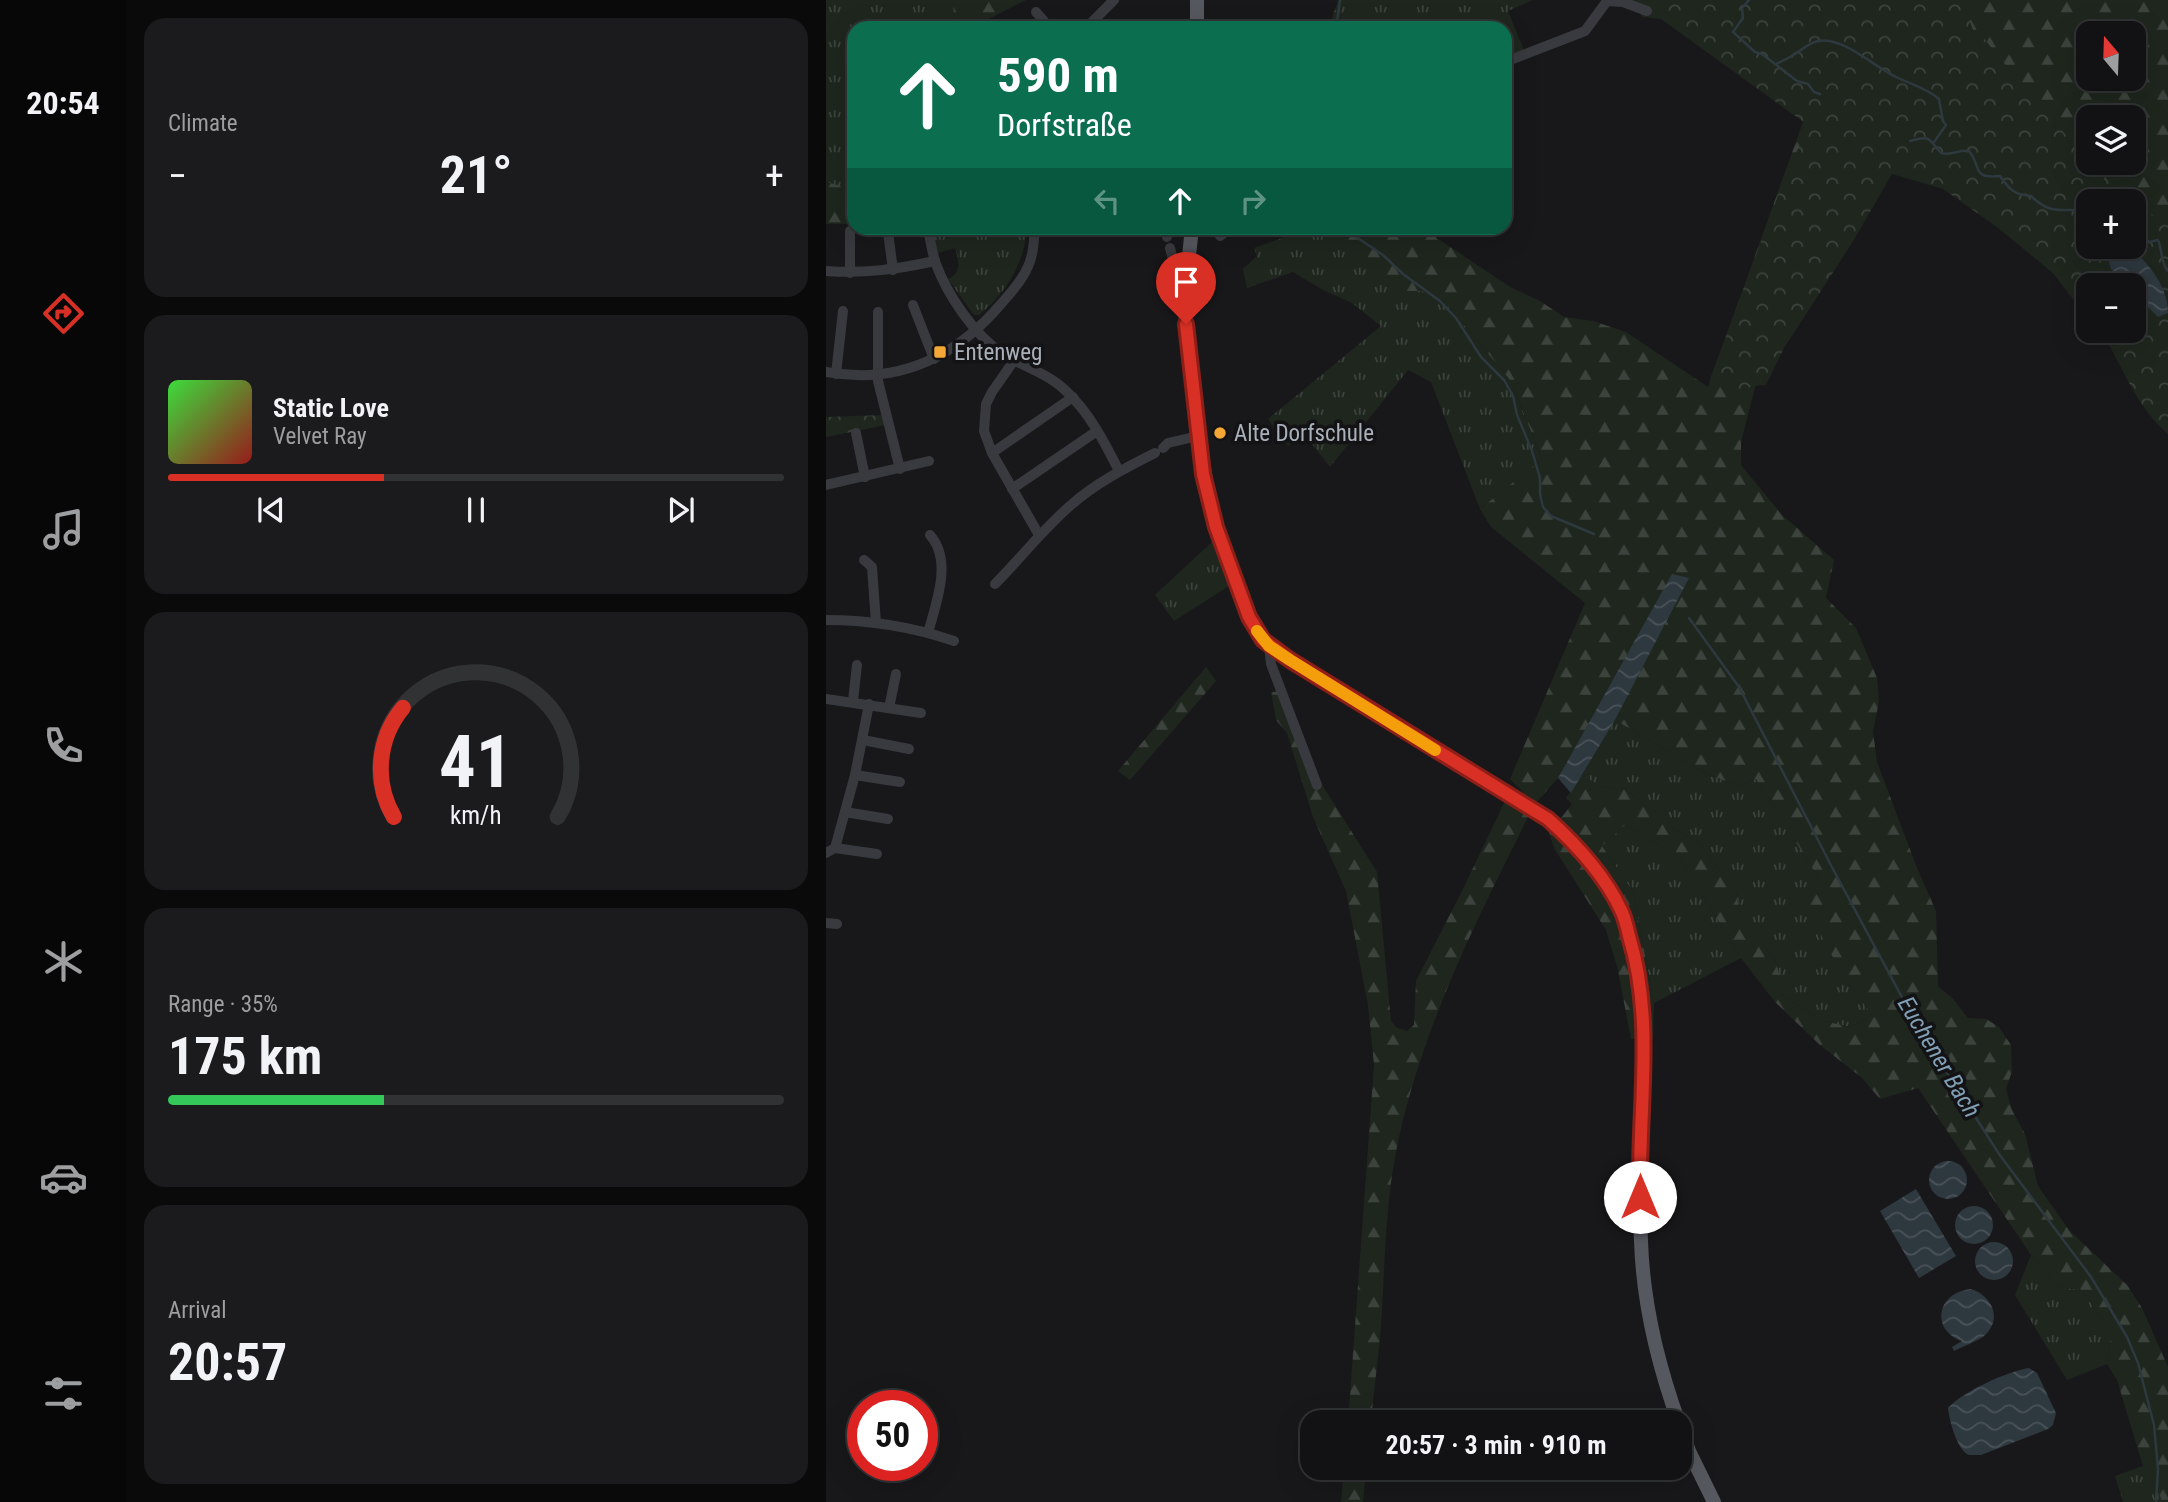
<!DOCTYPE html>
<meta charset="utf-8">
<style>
body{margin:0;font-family:"Roboto Condensed",sans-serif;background:#1b1b1d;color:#f1f3f6;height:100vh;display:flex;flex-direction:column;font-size:26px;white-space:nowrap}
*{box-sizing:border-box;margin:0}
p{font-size:23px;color:#9c9ea0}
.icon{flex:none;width:38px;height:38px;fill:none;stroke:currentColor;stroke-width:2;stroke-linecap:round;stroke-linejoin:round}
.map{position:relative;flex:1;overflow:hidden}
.sheet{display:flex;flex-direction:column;gap:18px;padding:18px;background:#0a0a0b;width:700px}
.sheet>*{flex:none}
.banner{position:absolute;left:21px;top:21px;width:665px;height:214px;border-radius:21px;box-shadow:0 7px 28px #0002,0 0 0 2px #313234;background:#0b6e4f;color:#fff;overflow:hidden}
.needle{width:46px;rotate:341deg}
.tools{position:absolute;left:1250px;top:21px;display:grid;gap:14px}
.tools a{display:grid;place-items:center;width:70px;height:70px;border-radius:14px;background:#121214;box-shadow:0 7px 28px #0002,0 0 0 2px #313234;font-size:35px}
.speed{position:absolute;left:21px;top:1390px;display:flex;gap:14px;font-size:35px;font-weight:700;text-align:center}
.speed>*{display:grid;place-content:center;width:91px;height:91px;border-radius:50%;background:#121214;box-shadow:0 7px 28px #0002,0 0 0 2px #313234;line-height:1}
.speed .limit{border:10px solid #d22;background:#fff;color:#111}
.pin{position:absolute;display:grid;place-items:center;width:60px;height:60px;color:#fff;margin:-72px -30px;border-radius:50% 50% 50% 0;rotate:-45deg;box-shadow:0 0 7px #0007}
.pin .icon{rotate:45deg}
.me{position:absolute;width:77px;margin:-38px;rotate:0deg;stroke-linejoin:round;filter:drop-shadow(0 0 5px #0008)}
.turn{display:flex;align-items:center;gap:24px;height:147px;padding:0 35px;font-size:32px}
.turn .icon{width:91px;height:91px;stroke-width:2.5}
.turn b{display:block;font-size:49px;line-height:60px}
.lanes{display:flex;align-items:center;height:66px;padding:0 35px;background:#0003;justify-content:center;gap:35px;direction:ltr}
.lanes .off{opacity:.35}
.big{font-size:52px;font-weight:700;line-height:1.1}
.sheet .tile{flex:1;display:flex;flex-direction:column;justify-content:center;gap:10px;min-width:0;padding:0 24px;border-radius:21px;background:#1b1b1d}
.sheet .dial{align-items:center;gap:0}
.dial svg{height:182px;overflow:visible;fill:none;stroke:#313234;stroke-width:7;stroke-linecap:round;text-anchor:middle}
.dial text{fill:#f1f3f6;stroke:none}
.song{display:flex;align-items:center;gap:21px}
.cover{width:84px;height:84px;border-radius:10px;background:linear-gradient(135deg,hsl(120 70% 55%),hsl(0 70% 35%))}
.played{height:7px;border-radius:4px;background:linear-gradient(90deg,#d93025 35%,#313234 35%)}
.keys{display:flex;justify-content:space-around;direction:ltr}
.heat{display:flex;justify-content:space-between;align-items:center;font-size:38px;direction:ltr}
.charge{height:10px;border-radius:5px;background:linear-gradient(90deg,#34c759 35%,#313234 0)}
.trip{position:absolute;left:474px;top:1410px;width:392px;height:70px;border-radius:21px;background:#121214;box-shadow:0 7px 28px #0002,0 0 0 2px #313234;font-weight:700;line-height:70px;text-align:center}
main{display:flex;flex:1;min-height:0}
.dock{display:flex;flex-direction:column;width:126px;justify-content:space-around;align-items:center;background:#070708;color:#9c9ea0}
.dock .icon{width:49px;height:49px}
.dock .active{color:#d93025}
.dock b{font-size:32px;color:#f1f3f6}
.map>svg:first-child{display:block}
.grass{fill:url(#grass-tufts)}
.forest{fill:url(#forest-firs);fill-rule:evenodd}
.park{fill:url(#park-crowns)}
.water{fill:url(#water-waves)}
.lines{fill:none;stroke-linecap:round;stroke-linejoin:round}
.stream{stroke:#2e383f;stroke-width:2.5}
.minor{stroke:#393a3f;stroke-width:10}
.major{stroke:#55585e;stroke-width:14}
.route-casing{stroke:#8d1f18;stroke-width:18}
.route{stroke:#d93025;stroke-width:12}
.slow{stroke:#f59e0b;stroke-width:12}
.poi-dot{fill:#f5a835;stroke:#131315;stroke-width:2.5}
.labels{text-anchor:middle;stroke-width:7;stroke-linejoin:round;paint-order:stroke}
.poi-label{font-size:23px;fill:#aab0ba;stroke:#131315;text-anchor:start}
.water-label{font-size:24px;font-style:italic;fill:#81a0b5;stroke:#131315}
</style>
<main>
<nav class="dock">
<b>20:54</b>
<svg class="icon active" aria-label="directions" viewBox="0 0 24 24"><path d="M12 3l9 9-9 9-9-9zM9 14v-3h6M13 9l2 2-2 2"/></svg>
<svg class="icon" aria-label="music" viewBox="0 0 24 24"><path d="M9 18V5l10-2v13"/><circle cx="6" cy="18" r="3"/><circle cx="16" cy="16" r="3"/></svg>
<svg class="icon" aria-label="phone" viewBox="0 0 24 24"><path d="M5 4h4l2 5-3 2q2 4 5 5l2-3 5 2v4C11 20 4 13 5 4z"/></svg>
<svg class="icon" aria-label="climate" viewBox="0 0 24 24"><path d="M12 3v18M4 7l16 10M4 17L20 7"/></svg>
<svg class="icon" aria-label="car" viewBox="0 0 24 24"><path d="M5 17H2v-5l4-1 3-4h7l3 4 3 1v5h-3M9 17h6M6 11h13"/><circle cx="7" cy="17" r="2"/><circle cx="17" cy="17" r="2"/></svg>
<svg class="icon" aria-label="filters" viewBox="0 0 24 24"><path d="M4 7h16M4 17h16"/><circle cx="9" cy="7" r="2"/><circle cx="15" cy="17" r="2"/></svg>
</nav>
<section class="sheet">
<div class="tile"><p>Climate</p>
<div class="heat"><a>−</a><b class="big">21°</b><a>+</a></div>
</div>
<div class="tile">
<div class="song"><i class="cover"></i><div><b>Static Love</b><p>Velvet Ray</p></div></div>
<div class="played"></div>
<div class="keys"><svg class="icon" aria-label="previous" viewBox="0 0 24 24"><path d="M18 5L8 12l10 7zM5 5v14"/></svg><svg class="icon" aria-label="pause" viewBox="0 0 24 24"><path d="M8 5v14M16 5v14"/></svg><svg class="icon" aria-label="next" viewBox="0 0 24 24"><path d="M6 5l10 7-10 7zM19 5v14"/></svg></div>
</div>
<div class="tile dial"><svg viewBox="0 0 100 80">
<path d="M14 69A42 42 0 1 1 86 69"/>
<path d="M14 69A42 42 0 0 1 18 21" stroke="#d93025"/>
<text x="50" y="56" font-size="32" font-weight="700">41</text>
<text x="50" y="72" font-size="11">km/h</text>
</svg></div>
<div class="tile"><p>Range · 35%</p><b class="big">175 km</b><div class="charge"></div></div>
<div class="tile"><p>Arrival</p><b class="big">20:57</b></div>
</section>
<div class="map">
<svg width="1342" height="1502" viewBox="0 0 1342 1502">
<defs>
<pattern id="grass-tufts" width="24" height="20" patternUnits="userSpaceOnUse" patternTransform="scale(1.75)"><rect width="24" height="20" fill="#1e261e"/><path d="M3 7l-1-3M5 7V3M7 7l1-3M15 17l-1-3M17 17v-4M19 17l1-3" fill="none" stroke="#3c433d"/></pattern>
<pattern id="forest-firs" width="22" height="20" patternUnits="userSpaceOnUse" patternTransform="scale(1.75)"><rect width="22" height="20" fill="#1e261e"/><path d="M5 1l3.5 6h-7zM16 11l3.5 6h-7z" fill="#3c433d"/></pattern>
<pattern id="park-crowns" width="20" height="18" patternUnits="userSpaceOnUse" patternTransform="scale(1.75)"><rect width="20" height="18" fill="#1e261e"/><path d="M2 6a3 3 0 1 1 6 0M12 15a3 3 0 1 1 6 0" fill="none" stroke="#3c433d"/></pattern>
<pattern id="water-waves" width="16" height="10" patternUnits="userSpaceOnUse" patternTransform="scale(1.75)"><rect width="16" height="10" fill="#2e383f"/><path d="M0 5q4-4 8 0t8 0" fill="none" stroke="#4a5259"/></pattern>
</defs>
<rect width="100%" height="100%" fill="#18181a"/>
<g class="grass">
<path d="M0 0H127L128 28H28V189H25L0 182Z"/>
<path d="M512 0H707L682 11 701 58 679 66V28H503Z"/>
<path d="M104 228H201C198 264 181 292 153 315H148L122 279C136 273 133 261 129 248L109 254Z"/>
<path d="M454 228H497L623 307 685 381 716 460 654 509 605 382 582 370 504 467 478 434 462 446 442 419 555 326 526 303 497 290 467 272 421 288 417 269 431 256 428 248 456 238Z"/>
<path d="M387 541 403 586 348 621 329 595Z"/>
<path d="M789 720 877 772 912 786 930 779 995 882 1012 967 1046 1015 1025 1027 997 1021 953 993 950 962 915 920 910 892 872 842 847 829 840 815 822 809 800 789 774 786 756 775Z"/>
<path d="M799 825 854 858 915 958 828 1003 807 892 776 846Z"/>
<path d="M1205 1255 1232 1287 1256 1290 1285 1334 1281 1364 1241 1380 1189 1295Z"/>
<path d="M1317 1466 1335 1498 1336 1502H1297L1289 1476Z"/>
</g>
<g class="forest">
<path d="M127 0H200L145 28H128Z"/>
<path d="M894 0H1342V301L1307 247V201H1262V247L1283 263 1175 216 1066 162 932 376 915 442V465L955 514 1008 560 1000 598 1030 628 1051 678 1053 701 1047 732 1051 762 1091 868 1110 911 1112 986 1127 999 1142 1018 1160 1019 1173 1027 1185 1045 1186 1071 1180 1089 1186 1110 1199 1134 1212 1186 1243 1230 1301 1285 1316 1308 1342 1367V1502H1336L1335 1498 1317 1466 1291 1380 1281 1364 1285 1334 1256 1290 1232 1287 1205 1255 1092 1088 1054 1099 1035 1077 994 1045 949 1002 915 958 854 858 799 825 776 846 807 892 828 1003 827 1039H805L791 966 780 930 728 848 720 823 730 814 735 818 746 804 740 798 756 775 774 786 800 789 822 809 840 815 847 829 872 842 910 892 915 920 950 962 955 983 953 993 997 1021 1025 1027 1046 1015 1012 967 982 910 995 882 930 779 912 786 877 772 789 720 862 579 846 575 732 778 708 805 696 797 698 793 684 779 759 603 665 527 654 509 716 459 685 381 623 307 596 291H573L498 230 497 228H596L684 287 714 301 738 317 767 321 800 332 882 387 987 94ZM1262 33H1307V79H1262ZM1262 117H1307V163H1262Z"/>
<path d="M0 182 28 189V224H0Z"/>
<path d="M380 667 390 681 304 780 292 771Z"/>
<path d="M460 691 495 783 551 872 565 1021 571 1028 581 1031 588 1025 590 981 637 889 680 799 705 811C651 920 598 1022 572 1142 560 1197 559 1255 556 1311 554 1349 548 1386 545 1423H522L548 1065 542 1005 520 891 487 817 461 733 450 720 445 692Z"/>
<path d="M518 1468H540L537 1502H515Z"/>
</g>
<g class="park">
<path d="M805 0H1136L1149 35 1157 37 1201 92 1251 147 1276 178 1306 201H1262V247H1307V202L1342 225V434C1308 404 1298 368 1275 331H1307V285H1262L1261 317 1227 273 1171 227 1117 189 1066 174 1026 243 958 348 940 385 928 386 912 391 889 379H884L960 174 983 126 835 19 816 17Z"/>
<path d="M58 415 60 425 0 437V417Z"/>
</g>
<g class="water">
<path d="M1293 247H1303C1323 263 1342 287 1342 313L1332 317 1307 292V285H1300L1285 269 1283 262Z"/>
<path d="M846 574 863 578 789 720 745 793 732 778Z"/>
<circle cx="1122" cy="1180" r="19"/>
<path d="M1090 1189 1130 1256 1093 1278 1054 1211Z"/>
<circle cx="1148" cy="1225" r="19"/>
<circle cx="1168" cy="1261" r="19"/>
<path d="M1145 1289C1165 1295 1178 1319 1158 1336 1150 1342 1137 1346 1128 1351L1126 1347 1136 1341C1104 1330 1111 1292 1145 1289Z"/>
<path d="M1203 1368 1211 1373 1230 1413 1227 1425 1222 1429 1155 1455C1155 1455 1144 1455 1143 1455 1131 1451 1123 1419 1122 1408 1136 1392 1182 1371 1203 1368Z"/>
</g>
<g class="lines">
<g class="stream">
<path d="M923 0 916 8 917 18 907 32 929 52 936 54 971 81 982 84 988 92 994 94"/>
<path d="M510 28 514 0"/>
<path d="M950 64C956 61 963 58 969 54 977 49 983 43 992 41 1017 36 1048 67 1070 77 1084 84 1101 88 1113 99L1117 121 1120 125 1108 142"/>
<path d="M1084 141C1106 135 1102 139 1115 153 1128 156 1132 149 1143 151 1156 167 1145 179 1174 176 1183 189 1188 195 1205 196 1227 217 1236 207 1262 211"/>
<path d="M1307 218 1316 230 1317 236 1323 242 1332 240C1337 251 1334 262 1342 271"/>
<path d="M517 228 557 255 577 274 614 301 630 318 655 357 678 380 687 396 691 415 706 451 714 478V494L717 507 725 516 768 534"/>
<path d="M863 618 913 687 1008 871 1092 1027 1173 1154 1265 1277 1301 1337 1312 1363 1328 1425 1332 1469 1330 1502"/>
</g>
<g class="minor">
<path d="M210 12 224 28"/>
<path d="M260 28 288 0"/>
<path d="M679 62 759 31 781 1 797 2 821 11"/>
<path d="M102 228C104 239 106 253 110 264 121 294 148 335 176 353 197 367 222 373 240 391 263 412 279 443 293 471"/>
<path d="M340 228 341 237"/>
<path d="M24 231V273"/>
<path d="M62 232 67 270"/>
<path d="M394 236 404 228"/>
<path d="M344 248 349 267 360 270"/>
<path d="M0 271C38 274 72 269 109 261"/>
<path d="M87 305 108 359"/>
<path d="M52 312V381L74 469"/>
<path d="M189 359 166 392 160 404 158 431 166 453 213 535"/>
<path d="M0 372C72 385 129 358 175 304 188 289 202 274 206 254 208 246 208 236 209 228"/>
<path d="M10 374 17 311"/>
<path d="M30 433 39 477"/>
<path d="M337 448 342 443 372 436"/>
<path d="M166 453 247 397"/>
<path d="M0 485 103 461"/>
<path d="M186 489 271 431"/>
<path d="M38 560 46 567 50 623"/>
<path d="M169 584C195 558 217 529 245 505 270 483 299 468 329 453"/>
<path d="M0 620C44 620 87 627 128 641"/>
<path d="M102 633C110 603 127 561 104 535"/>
<path d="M443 646 445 664 491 785"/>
<path d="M0 699 95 713"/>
<path d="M27 701 31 665"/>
<path d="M63 708 70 674"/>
<path d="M37 740 83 749"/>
<path d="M29 775 74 782"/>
<path d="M19 812 62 819"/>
<path d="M9 848 29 775 43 704"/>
<path d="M0 853 9 848 51 854"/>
<path d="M0 923 11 924"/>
</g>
<g class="major">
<path d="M371 28V0"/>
<path d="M366 228 358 302 371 429 385 508 423 617 437 640 464 660 721 819C751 845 777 874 795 909 800 918 802 930 805 940 827 1015 814 1095 813 1172 813 1195 814 1218 815 1241 817 1303 832 1365 853 1423"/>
<path d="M854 1425 863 1451 888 1502"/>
</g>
</g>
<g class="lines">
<g class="route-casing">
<path id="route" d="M360 324 377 474 390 527 423 617 437 640 464 660 722 819C751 845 778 874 795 910 799 918 801 927 803 936 829 1021 812 1110 814 1197"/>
</g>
<use href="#route" class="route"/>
<path class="slow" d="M431 631 443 646 464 660 609 750"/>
</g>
<g class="poi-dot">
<rect x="107" y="345" width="14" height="14" rx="3.5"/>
<circle cx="394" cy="433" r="7"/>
</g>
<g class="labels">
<g class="poi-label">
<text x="128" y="360">Entenweg</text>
<text x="408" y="441">Alte Dorfschule</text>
</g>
<g class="water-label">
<text transform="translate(1113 1057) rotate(59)" y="8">Euchener Bach</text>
</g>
</g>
</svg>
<div class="tools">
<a><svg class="needle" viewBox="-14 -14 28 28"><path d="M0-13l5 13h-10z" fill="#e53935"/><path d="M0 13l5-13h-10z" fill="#9c9ea0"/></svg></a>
<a><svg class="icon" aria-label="layers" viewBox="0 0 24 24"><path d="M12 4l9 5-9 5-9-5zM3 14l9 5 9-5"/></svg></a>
<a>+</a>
<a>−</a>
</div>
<div class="speed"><div class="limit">50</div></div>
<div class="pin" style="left:360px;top:324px;background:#d93025"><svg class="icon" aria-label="arrive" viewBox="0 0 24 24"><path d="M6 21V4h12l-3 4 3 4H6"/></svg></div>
<svg class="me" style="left:814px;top:1197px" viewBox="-20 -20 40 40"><circle r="19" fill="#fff"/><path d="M0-13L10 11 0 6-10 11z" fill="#d93025"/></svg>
<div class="trip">20:57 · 3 min · 910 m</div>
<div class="banner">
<div class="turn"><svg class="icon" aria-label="ahead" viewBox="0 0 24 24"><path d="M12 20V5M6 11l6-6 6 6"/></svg><div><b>590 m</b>Dorfstraße</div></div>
<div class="lanes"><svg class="icon off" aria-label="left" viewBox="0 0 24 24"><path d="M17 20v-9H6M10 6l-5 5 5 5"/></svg><svg class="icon" aria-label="ahead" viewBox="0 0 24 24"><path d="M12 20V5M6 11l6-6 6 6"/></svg><svg class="icon off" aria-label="right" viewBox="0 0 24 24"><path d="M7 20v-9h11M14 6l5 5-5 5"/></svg></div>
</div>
</div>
</main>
